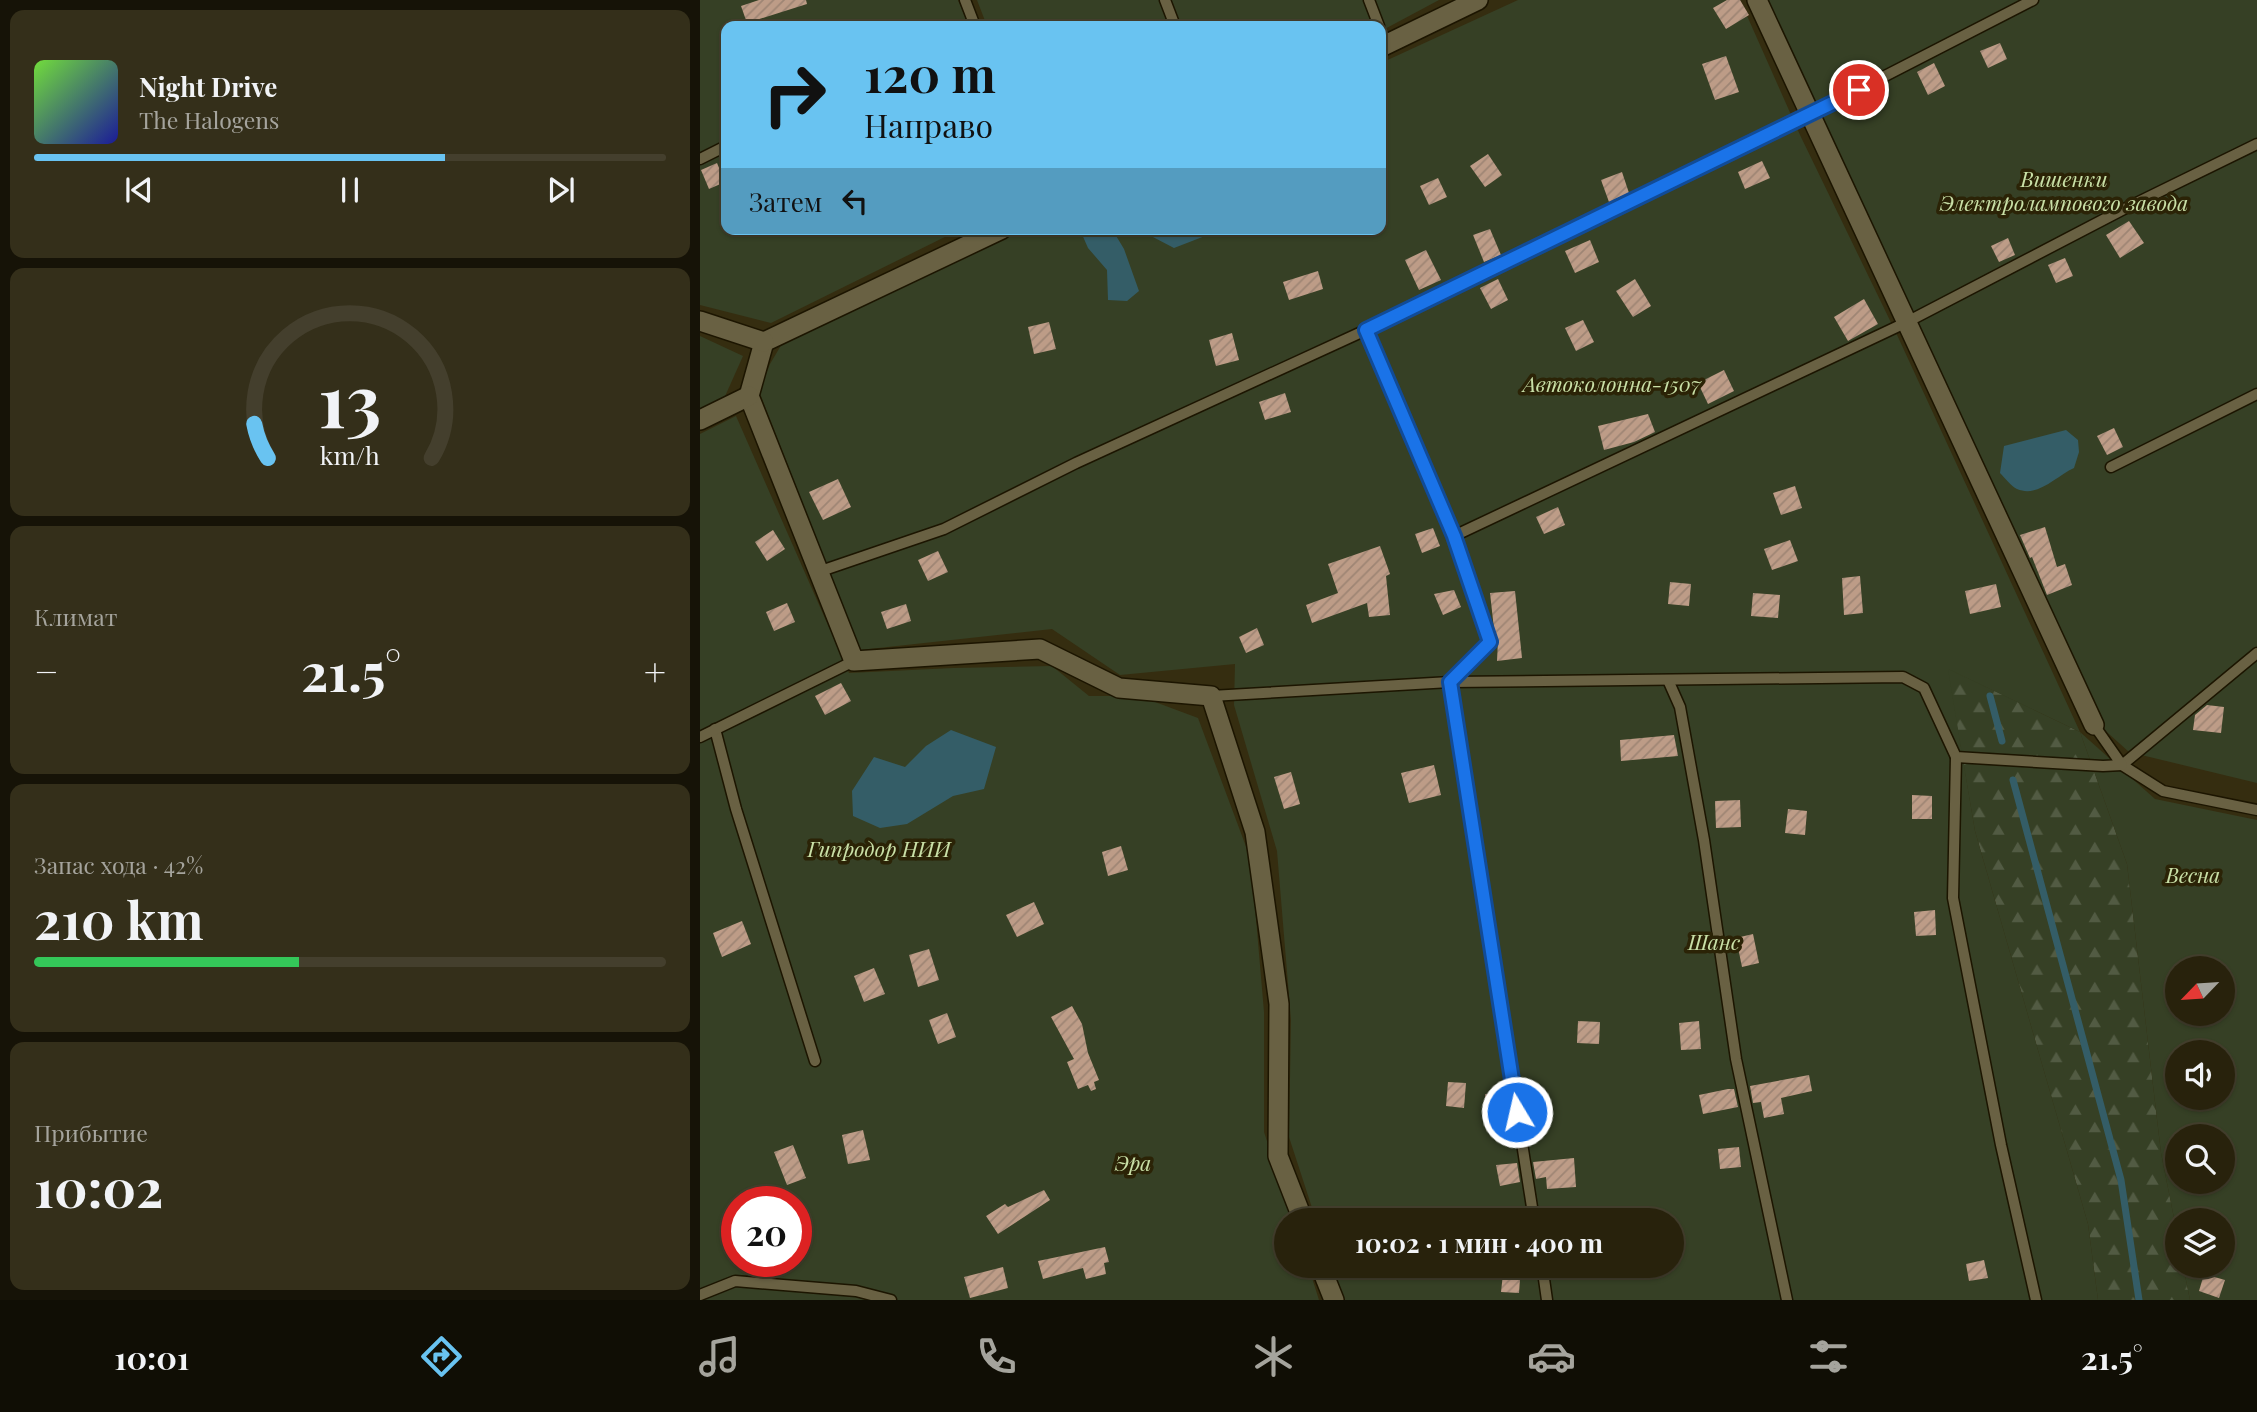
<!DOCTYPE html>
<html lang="ru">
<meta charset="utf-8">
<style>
body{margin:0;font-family:"Playfair Display",serif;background:#342f1a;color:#f1f3f6;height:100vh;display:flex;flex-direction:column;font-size:26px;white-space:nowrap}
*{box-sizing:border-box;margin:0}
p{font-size:23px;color:#a5a49d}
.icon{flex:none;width:38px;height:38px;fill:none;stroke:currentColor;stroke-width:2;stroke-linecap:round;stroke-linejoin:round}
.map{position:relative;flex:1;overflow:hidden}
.drawer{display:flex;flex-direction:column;gap:10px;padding:10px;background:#161307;width:700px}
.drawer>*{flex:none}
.guide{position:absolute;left:21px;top:21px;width:665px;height:214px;border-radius:14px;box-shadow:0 2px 5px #0004,0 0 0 2px #443f2d;background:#69c3f1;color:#111;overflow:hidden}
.needle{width:46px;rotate:245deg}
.fabs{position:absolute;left:1465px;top:956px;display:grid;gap:14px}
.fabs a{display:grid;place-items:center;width:70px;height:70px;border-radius:50%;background:#28220c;box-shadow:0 2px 5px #0004,0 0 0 2px #443f2d;font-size:35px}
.speed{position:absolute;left:21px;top:1186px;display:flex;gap:14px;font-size:35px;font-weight:700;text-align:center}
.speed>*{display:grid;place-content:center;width:91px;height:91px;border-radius:50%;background:#28220c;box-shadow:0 2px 5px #0004,0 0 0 2px #443f2d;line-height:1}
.speed .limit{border:10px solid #d22;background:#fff;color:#111}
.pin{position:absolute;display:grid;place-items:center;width:60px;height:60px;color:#fff;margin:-30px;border:4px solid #fff;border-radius:50%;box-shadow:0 2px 7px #0007}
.me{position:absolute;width:77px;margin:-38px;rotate:351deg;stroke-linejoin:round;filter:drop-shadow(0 0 5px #0008)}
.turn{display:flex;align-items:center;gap:24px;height:147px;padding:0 28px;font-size:32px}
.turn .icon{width:91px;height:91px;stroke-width:2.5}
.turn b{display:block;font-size:49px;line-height:60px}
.then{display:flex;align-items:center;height:66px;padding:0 28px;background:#0003;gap:14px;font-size:26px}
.big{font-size:52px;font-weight:700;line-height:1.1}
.drawer .tile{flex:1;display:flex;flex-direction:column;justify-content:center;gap:10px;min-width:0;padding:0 24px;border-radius:14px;background:#342f1a}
.drawer .dial{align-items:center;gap:0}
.dial svg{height:182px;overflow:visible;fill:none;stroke:#443f2d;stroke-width:7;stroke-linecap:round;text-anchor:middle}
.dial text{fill:#f1f3f6;stroke:none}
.song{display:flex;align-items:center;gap:21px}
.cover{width:84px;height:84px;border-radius:10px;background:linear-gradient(135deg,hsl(100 70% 55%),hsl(240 70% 35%))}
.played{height:7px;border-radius:4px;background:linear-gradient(90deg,#69c3f1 65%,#443f2d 65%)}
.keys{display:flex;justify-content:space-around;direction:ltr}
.heat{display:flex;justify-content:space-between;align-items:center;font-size:38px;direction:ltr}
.charge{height:10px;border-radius:5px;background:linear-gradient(90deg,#34c759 42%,#443f2d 0)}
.trip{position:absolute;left:574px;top:1208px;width:410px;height:70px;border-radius:35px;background:#28220c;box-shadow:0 2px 5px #0004,0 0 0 2px #443f2d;font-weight:700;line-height:70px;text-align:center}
.menu{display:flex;height:112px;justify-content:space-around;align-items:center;background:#100e05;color:#a5a49d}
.menu .icon{width:49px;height:49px}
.menu .selected{color:#69c3f1}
.menu b{font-size:32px;color:#f1f3f6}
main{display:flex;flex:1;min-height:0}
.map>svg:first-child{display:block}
.forest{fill:url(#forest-firs)}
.garden{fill:#364025;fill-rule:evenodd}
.water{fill:#345d67}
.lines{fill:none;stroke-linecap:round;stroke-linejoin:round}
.stream{stroke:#345d67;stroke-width:7}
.building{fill:url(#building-hatch)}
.service-casing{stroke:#1c1500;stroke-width:13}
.minor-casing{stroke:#1c1500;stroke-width:22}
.service{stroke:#696143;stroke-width:10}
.minor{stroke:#696143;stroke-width:19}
.route-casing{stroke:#114b97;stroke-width:18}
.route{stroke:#1a73e8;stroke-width:12}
.labels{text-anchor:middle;stroke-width:7;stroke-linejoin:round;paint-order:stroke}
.park-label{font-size:21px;font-style:italic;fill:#c9e0a7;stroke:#2b2306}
</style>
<main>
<section class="drawer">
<div class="tile">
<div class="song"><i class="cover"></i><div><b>Night Drive</b><p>The Halogens</p></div></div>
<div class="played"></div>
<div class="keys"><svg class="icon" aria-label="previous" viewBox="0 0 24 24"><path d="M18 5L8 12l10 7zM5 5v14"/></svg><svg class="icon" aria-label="pause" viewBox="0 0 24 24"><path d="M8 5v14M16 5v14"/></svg><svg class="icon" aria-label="next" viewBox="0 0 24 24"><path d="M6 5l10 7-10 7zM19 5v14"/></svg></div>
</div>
<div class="tile dial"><svg viewBox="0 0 100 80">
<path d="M14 69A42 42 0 1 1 86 69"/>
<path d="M14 69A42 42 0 0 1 8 54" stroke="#69c3f1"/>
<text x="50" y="56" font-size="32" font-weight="700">13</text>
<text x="50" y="72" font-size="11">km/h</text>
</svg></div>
<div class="tile"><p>Климат</p>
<div class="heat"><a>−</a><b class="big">21.5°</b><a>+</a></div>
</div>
<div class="tile"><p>Запас хода · 42%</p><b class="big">210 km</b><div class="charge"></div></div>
<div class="tile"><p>Прибытие</p><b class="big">10:02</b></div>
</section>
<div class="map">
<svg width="1557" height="1300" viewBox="0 0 1557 1300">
<defs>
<pattern id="forest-firs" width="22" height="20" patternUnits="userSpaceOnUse" patternTransform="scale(1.75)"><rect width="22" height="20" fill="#364025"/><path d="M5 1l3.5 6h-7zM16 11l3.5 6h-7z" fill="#525b43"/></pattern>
<pattern id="building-hatch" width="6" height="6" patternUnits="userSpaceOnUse" patternTransform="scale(1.75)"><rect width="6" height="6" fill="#bd9c87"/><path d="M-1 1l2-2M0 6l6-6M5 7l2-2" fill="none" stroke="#9e8574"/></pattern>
</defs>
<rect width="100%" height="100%" fill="#352d10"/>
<path class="forest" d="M1247 668 1380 732 1427 864 1461 1153 1477 1233V1265H1483L1490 1300H1398L1388 1224 1275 831Z"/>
<g class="garden">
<path d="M0 0H258L269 26H26V229H261L71 323 0 305Z"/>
<path d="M277 0H739L681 31V26H287Z"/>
<path d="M818 0H1040L1100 135 1198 337 1380 732 1455 799 1557 820V1300H1490L1483 1265H1522V1220H1477V1233L1461 1153 1427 864 1380 732 1248 669 1275 831 1388 1224 1398 1300H643L631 1265H971V1220H616L589 1137 591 1020 577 851 534 705 535 664 420 675 352 629 160 650 59 391 70 364 83 342 325 229H681V63ZM1477 968H1522V1013H1477ZM1477 1052H1522V1097H1477ZM1477 1136H1522V1181H1477Z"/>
<path d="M1065 0H1557V783L1429 752 1399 725Z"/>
<path d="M0 336 43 356 22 403 0 413Z"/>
<path d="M36 416 149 673 253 668 352 666 389 696H439L498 718 551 860 564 1012V1132L593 1220H586V1265H608L619 1300H0V434ZM37 1202H96V1262H37Z"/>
</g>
<g class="water">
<path d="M386 229H412L424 249 439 291 427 301 408 300 407 270 388 248 381 232Z"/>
<path d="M451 229H555L556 231 505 236 474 248 451 236Z"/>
<path d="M1366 430 1378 440 1379 452 1374 468C1356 476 1338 498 1317 489 1311 486 1305 478 1300 473L1304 446Z"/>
<path d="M251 730 296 747 284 789 253 796 207 824 180 828 153 816 152 791 174 757 205 767 226 746Z"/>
</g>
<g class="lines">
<g class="stream">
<path d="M1290 696 1302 741"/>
<path d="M1313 780 1421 1180 1439 1300"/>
</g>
</g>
<g class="building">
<path d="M59 0H106L107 4 47 23 41 6Z"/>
<path d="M1027 0H1040L1049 15 1026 29 1013 8Z"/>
<path d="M1300 43 1307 59 1288 68 1280 51Z"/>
<path d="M1026 56 1039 92 1015 100 1002 64Z"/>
<path d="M1234 63 1245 86 1228 95 1217 72Z"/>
<path d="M788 154 802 175 785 187 770 166Z"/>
<path d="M1062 161 1070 178 1045 189 1038 172Z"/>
<path d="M17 163 25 182 9 189 1 170Z"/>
<path d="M922 172 929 193 909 202 901 180Z"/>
<path d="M738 178 747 197 729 205 720 186Z"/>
<path d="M1429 221 1444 243 1420 258 1406 235Z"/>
<path d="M790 229 801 255 784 262 773 235Z"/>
<path d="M1308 238 1315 255 1299 262 1291 246Z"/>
<path d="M890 240 899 262 875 273 865 251Z"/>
<path d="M726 250 741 280 719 290 705 260Z"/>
<path d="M1365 258 1373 276 1356 283 1348 265Z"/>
<path d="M618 271 623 289 589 300 583 282Z"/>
<path d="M798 279 808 300 791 309 780 288Z"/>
<path d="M935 279 951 306 933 317 916 291Z"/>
<path d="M1164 299 1178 324 1148 341 1134 317Z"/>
<path d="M883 320 894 342 876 351 865 328Z"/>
<path d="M349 322 356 349 334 354 328 327Z"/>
<path d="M532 333 539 360 516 366 509 340Z"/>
<path d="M1024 370 1034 391 1008 404 998 383Z"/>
<path d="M585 393 591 412 565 420 559 402Z"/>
<path d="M948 414 955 432 934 442 904 450 898 426Z"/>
<path d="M1414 428 1423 447 1407 455 1397 436Z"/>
<path d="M138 479 151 507 123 520 109 492Z"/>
<path d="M1095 486 1102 508 1081 515 1073 493Z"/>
<path d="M858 507 865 525 844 534 836 517Z"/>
<path d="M1345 527 1357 567 1365 564 1372 585 1347 595 1332 557 1330 558 1320 535Z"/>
<path d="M733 528 740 546 722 553 715 534Z"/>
<path d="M73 530 85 549 67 561 55 542Z"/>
<path d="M1090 540 1098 561 1072 570 1064 549Z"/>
<path d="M680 546 690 574 686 576 690 615 669 617 667 603 612 623 606 605 638 593 628 564Z"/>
<path d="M238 551 248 572 228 581 218 560Z"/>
<path d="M1160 576 1163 613 1144 615 1142 578Z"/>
<path d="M970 582 991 584 989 606 968 604Z"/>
<path d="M1296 584 1301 607 1270 614 1265 591Z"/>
<path d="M754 590 761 607 743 615 734 594Z"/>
<path d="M815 591 822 658 797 661 798 640 794 629 790 593Z"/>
<path d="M1053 593 1080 595 1078 618 1051 616Z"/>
<path d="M87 603 95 622 74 631 66 612Z"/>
<path d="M206 604 211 621 187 629 181 612Z"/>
<path d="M557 628 564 645 546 653 539 637Z"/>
<path d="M141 683 151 701 125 715 115 696Z"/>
<path d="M1507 705 1524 707 1521 733 1493 730 1495 715Z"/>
<path d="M974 735 978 756 921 761 920 740Z"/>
<path d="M734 765 741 795 709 803 701 773Z"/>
<path d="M591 772 600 804 584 809 574 777Z"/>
<path d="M1212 795 1232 796V819H1212Z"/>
<path d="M1040 800 1041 827 1016 828 1015 801Z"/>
<path d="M1088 809 1107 811 1105 835 1085 833Z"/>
<path d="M421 846 428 870 408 876 402 852Z"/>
<path d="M334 902 344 924 317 937 306 915Z"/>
<path d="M1235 910 1236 935 1216 936 1214 912Z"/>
<path d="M42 921 51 944 22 957 13 933Z"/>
<path d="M1053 934 1059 963 1042 967 1036 938Z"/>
<path d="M229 949 239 980 218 987 209 955Z"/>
<path d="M174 968 185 994 164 1002 154 976Z"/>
<path d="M372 1006 382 1024 388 1053 399 1080 394 1082 396 1089 391 1091 388 1085 378 1089 367 1062 374 1059 351 1017Z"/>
<path d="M247 1013 256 1037 238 1044 229 1020Z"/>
<path d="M878 1021 900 1022 899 1044 877 1043Z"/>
<path d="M999 1021 1001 1049 981 1050 979 1023Z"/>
<path d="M1109 1075 1112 1091 1081 1098 1084 1114 1064 1118 1061 1102 1053 1103 1050 1086Z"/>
<path d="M748 1082 766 1083 764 1108 746 1106Z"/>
<path d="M1028 1089H1034L1038 1107 1003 1114 999 1095Z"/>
<path d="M803 1093 805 1117 786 1118 785 1094Z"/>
<path d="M163 1130 170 1160 148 1164 142 1135Z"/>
<path d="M93 1145 106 1178 87 1185 74 1152Z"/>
<path d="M1039 1147 1041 1167 1020 1169 1018 1149Z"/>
<path d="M874 1158 876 1187 847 1189 846 1177 836 1179 833 1162Z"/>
<path d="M817 1163 820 1182 800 1186 796 1165Z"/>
<path d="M344 1190 350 1200 298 1234 286 1216 305 1204 308 1207Z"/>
<path d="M405 1247 409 1262 404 1263 406 1274 386 1279 383 1268 343 1279 338 1261Z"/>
<path d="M1284 1260 1288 1278 1269 1281 1266 1264Z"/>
<path d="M804 1265H821L819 1293 801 1292Z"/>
<path d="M303 1267 308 1288 270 1298 264 1277Z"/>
<path d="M1504 1274 1525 1280 1519 1298 1499 1291Z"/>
</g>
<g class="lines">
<g class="service-casing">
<g id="service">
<path d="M265 0 275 26"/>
<path d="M465 0 475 26"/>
<path d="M669 0 679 26"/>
<path d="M0 159 26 146"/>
<path d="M666 330 754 536"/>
<path d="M1411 467 1557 394"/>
<path d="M118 572 244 529 376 463 666 330 1109 115 1333 0"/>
<path d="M1557 653 1422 765 1463 791 1557 810"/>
<path d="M968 680 980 707 1004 840 1036 1059 1087 1300"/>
<path d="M750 682 790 642 754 536 1205 323 1420 211 1557 144"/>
<path d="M750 682 1203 677 1224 688 1256 757 1403 766 1422 765 1394 725"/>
<path d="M511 696 750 682 834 1220"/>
<path d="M15 729 36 809 115 1061"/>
<path d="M0 737 154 661"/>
<path d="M1256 757 1253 898 1301 1145 1336 1300"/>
<path d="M842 1265 847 1300"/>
<path d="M0 1295 35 1281 156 1291 191 1300"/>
</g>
</g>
<g class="minor-casing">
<g id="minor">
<path d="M1057 0 1394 725"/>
<path d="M681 47 778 0"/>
<path d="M302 229 64 342 49 396 154 661 340 649 419 688 511 696 555 832 579 1004 578 1156 603 1220"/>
<path d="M0 321 64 342"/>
<path d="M0 420 49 396"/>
<path d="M620 1265 634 1300"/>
</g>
</g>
<use href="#service" class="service"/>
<use href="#minor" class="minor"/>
</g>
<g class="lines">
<g class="route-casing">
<path id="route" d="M817 1112 750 682 790 642 754 536 666 330 1159 90"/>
</g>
<use href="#route" class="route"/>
</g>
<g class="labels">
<g class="park-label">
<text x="1364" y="187">Вишенки<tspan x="1364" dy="24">Электролампового завода</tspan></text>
<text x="912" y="392">Автоколонна-1507</text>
<text x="179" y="857">Гипродор НИИ</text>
<text x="1493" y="883">Весна</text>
<text x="1014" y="950">Шанс</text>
<text x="433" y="1171">Эра</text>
</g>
</g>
</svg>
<div class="fabs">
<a><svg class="needle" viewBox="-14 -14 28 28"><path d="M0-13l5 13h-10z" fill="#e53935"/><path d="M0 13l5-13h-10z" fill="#a5a49d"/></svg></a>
<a><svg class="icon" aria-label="sound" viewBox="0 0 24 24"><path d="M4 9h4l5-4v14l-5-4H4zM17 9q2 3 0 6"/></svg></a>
<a><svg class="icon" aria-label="search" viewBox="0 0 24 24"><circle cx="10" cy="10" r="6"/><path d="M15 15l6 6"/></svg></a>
<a><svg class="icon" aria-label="layers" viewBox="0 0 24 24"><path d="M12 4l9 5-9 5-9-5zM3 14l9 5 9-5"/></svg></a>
</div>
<div class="speed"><div class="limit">20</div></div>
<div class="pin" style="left:1159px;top:90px;background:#d93025"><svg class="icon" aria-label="arrive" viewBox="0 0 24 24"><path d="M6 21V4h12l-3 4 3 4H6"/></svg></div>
<svg class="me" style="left:817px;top:1112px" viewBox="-20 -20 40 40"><circle r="17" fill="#1a73e8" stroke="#fff" stroke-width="3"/><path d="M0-11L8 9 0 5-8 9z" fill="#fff"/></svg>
<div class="trip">10:02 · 1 мин · 400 m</div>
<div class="guide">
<div class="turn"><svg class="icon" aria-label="right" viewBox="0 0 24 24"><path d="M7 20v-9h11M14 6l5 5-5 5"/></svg><div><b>120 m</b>Направо</div></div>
<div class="then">Затем<svg class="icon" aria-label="left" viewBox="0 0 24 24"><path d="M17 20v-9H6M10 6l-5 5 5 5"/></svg></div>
</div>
</div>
</main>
<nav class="menu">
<b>10:01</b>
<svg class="icon selected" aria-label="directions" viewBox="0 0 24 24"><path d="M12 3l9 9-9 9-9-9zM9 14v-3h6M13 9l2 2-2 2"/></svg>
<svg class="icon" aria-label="music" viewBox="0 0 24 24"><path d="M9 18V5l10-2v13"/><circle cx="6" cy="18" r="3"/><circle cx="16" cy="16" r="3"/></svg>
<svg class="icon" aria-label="phone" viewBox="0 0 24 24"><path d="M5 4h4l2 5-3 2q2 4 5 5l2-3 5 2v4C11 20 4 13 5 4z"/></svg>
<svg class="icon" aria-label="climate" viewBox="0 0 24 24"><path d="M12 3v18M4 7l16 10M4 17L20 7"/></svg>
<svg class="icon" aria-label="car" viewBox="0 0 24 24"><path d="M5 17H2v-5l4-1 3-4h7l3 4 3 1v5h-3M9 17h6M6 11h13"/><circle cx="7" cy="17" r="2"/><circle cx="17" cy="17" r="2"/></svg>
<svg class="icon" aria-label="filters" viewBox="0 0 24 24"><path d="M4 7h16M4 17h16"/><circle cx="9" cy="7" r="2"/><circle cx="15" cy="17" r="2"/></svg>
<b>21.5°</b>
</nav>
